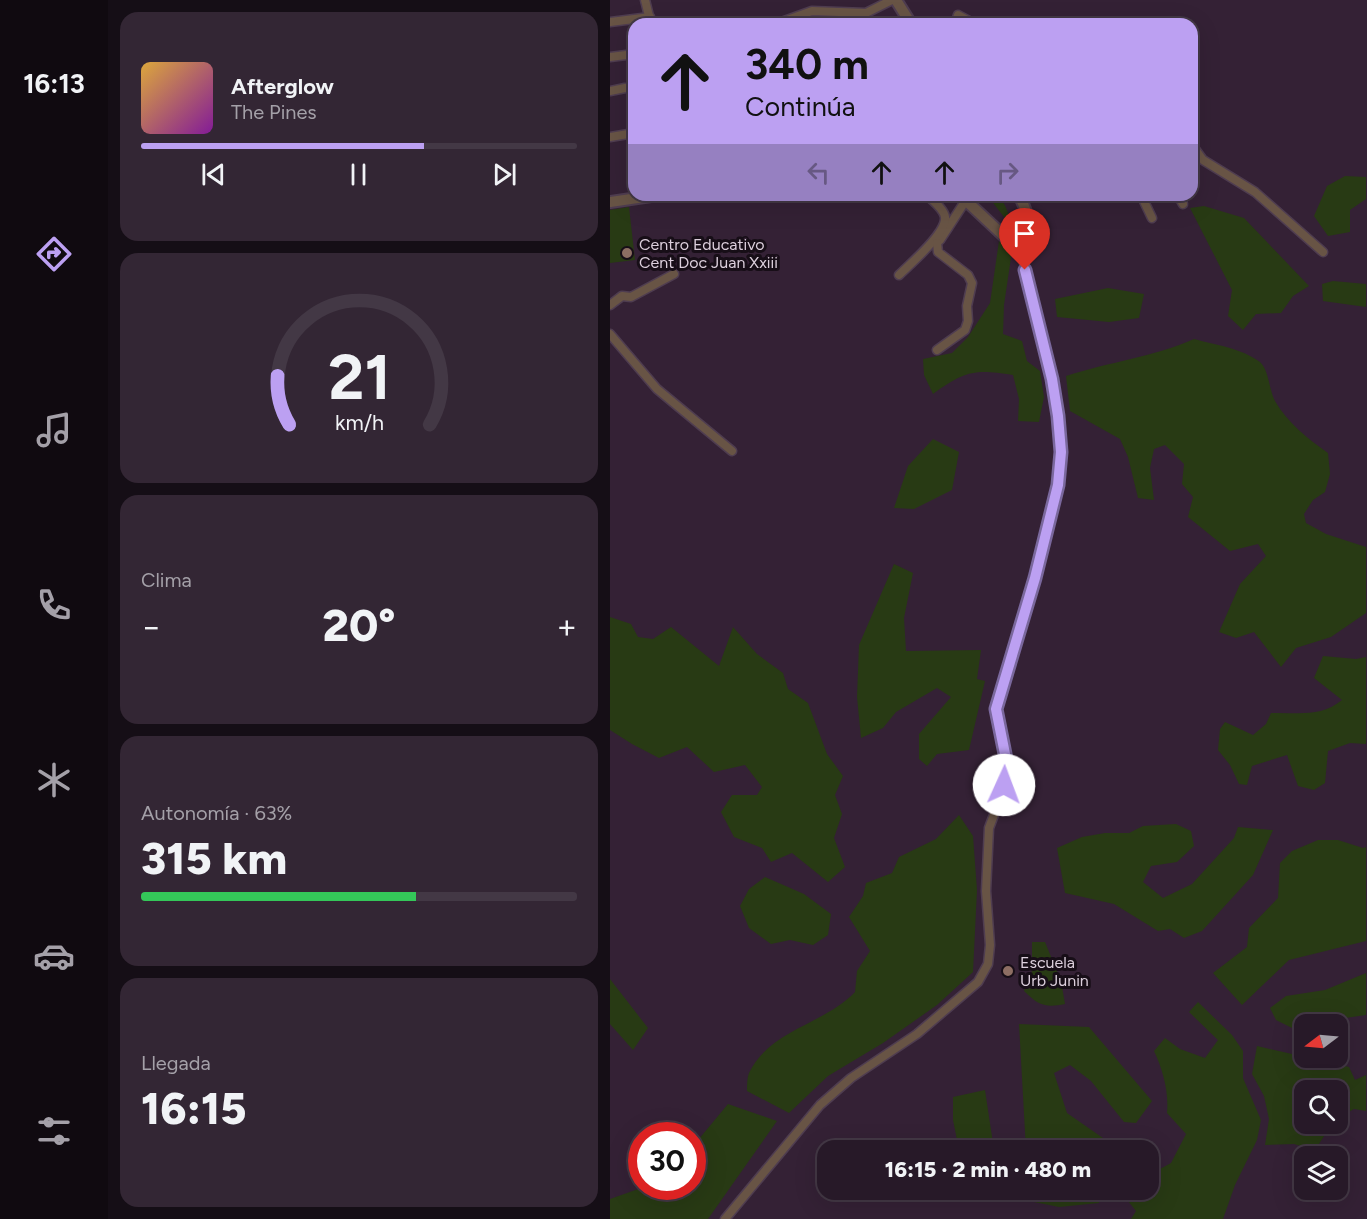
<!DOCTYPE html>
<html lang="es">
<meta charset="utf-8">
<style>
body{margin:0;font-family:Figtree,sans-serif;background:#332634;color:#f1f3f6;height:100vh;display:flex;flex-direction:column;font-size:22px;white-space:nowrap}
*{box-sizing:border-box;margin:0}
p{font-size:20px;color:#a4a0a8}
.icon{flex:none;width:33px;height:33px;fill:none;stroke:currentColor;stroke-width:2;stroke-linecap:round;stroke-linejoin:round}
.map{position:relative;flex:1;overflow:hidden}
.details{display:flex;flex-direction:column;gap:12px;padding:12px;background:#150e16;width:502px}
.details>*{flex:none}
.hud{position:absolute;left:18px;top:18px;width:570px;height:183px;border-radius:18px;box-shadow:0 6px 24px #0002,0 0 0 2px #433845;background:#bca0f2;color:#111;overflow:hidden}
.needle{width:39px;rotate:254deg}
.tools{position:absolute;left:684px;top:1014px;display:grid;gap:12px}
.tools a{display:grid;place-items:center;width:54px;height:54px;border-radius:12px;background:#271928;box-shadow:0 6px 24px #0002,0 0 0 2px #433845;font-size:30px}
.speed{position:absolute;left:18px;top:1122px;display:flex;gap:12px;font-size:30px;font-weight:700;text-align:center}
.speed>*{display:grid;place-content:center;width:78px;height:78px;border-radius:50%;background:#271928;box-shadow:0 6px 24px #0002,0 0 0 2px #433845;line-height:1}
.speed .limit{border:9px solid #d22;background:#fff;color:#111}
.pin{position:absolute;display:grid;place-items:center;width:51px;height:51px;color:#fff;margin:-62px -26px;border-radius:50% 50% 50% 0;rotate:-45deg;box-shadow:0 0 6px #0007}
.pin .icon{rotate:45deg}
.me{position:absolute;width:66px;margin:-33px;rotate:2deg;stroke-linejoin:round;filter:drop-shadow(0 0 4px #0008)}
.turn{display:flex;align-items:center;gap:21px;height:126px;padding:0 18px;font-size:27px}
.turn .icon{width:78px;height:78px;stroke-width:2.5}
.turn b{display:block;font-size:42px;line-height:51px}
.lanes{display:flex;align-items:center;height:57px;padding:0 18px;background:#0003;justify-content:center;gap:30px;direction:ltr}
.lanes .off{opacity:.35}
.big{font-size:45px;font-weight:800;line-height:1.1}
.details .card{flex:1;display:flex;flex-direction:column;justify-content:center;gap:9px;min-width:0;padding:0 21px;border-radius:18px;background:#332634}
.details .dial{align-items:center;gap:0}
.dial svg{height:156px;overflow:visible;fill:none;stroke:#433845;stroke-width:7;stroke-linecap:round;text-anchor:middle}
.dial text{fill:#f1f3f6;stroke:none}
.song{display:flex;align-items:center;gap:18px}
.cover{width:72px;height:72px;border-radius:9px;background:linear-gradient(135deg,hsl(40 70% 55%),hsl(290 70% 35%))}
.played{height:6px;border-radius:3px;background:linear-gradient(90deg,#bca0f2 65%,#433845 65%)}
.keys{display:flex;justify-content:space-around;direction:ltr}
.heat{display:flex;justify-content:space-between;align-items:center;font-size:33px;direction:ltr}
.charge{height:9px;border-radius:4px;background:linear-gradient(90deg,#34c759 63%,#433845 0)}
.trip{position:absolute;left:207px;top:1140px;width:342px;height:60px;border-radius:18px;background:#271928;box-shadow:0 6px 24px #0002,0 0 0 2px #433845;font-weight:800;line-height:60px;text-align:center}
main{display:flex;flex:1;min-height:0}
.dock{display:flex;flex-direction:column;width:108px;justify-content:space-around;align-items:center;background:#100a10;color:#a4a0a8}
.dock .icon{width:42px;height:42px}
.dock .selected{color:#bca0f2}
.dock b{font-size:27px;color:#f1f3f6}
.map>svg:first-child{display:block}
.green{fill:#283a14}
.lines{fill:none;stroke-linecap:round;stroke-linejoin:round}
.minor-casing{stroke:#4f3d50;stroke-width:11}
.tertiary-casing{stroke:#4f3d50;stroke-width:14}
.minor{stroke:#685445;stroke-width:8}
.tertiary{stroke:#685445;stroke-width:10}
.route-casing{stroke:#7a689d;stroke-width:15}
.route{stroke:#bca0f2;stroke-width:10}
.education-dot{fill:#8d6e63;stroke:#170e17;stroke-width:2}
.labels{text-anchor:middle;stroke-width:6;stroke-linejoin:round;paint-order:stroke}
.poi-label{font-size:16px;fill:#dccfdc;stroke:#170e17;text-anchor:start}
</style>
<main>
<nav class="dock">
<b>16:13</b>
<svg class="icon selected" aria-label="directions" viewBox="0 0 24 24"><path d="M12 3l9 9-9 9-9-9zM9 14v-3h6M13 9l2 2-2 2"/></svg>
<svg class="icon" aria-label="music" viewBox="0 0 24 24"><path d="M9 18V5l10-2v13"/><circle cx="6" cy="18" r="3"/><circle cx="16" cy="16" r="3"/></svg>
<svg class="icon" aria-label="phone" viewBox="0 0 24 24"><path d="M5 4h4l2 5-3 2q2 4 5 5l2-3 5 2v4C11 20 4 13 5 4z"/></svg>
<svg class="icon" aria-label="climate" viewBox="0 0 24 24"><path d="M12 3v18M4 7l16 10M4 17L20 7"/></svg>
<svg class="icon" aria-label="car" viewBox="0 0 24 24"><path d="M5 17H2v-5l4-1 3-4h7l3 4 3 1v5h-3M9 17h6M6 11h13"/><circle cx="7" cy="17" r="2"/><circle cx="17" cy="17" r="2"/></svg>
<svg class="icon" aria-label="filters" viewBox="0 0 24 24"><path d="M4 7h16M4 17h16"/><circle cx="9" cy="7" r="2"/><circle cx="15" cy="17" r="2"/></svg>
</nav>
<section class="details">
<div class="card">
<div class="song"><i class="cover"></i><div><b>Afterglow</b><p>The Pines</p></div></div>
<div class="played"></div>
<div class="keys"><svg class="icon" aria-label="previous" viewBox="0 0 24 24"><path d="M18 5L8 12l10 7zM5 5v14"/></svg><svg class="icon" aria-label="pause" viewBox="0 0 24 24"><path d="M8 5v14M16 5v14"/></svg><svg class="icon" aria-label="next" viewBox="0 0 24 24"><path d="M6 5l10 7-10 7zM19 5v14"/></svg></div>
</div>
<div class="card dial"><svg viewBox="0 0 100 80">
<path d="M14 69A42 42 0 1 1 86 69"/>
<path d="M14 69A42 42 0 0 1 8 44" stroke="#bca0f2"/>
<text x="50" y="56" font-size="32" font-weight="700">21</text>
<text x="50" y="72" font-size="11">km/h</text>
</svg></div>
<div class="card"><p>Clima</p>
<div class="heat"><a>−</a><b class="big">20°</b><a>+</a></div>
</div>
<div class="card"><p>Autonomía · 63%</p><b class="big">315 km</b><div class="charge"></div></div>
<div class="card"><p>Llegada</p><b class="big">16:15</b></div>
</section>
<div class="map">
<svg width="757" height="1219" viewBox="0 0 757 1219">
<rect width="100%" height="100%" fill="#342135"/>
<g class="green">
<path d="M735 176 756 177V199L740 210V232L718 236 704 216 717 186Z"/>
<path d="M377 195C392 195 395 204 400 218L409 213 412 227 410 236 404 237 397 231 394 217Z"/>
<path d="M594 206 634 218 699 286 683 296 671 313 646 314 633 330 618 316 622 290 580 208Z"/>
<path d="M19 207 25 260 0 263V210Z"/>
<path d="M389 241 402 251 394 305 393 334 412 341 417 361 430 371 434 397 429 422 408 421 409 399 403 375C364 369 355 371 323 394L314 375 313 359 342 353 358 337 380 303Z"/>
<path d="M723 281 756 284V307L713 301 712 284Z"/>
<path d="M498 288 534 294 529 318 499 322 447 317 445 299Z"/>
<path d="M584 339C606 345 631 348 650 362 659 370 659 390 665 401 677 422 698 439 718 453L720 474 715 492 703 500 694 514 696 523 716 534 756 547V613L721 637 686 648 671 667 644 632 626 638 609 632 630 584 656 556 648 544 620 551 578 517 583 497 572 484 574 464 555 445 544 449 540 468 544 500 528 498 518 457 510 439 460 411 456 376C499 362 543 357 584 339Z"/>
<path d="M323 439 349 452 342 490 304 509 284 508 298 466Z"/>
<path d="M284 564 303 573 294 618 296 651 371 650 367 679 375 681 359 750 327 754 317 766 309 759V734L341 697 327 688 286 712 273 728 251 738 247 697 249 645Z"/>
<path d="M0 617 21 624 28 637 43 639 61 627 109 666 123 627 147 654 173 673 178 689 198 703 217 754 233 776 225 795 232 814 224 838 235 867 218 882 182 853 161 862 152 848 124 837 111 812 122 795H147L152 787 135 765 104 772 77 747 49 758 22 744 0 730Z"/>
<path d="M713 656 746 659 756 657V744L740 743 718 751 715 783 704 790 688 786 677 755 642 766 637 785 629 784 620 765 608 750 610 729 615 722 643 735 656 724 661 713C687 712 710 718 732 700L704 678Z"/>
<path d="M349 815 363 836 367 890 363 972 327 1005 273 1043 218 1076 179 1113 137 1091C137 1085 137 1078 139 1073 159 1030 215 1024 245 992L247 971 260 951 239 917 253 896 256 883 282 873 289 857 326 839Z"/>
<path d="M566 824 581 831 584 846 567 862 541 866 533 882 553 898 582 884 624 838 628 827 663 830 643 875 592 931 574 938 560 929 548 931 504 904 455 893 447 848 472 837 495 833H519L533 826Z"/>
<path d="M708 840H728L753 848 756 847V941L679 960 632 1005 603 973 637 947 639 928 668 898 670 863 682 851Z"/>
<path d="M155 877 194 894 221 914 218 935 203 945 180 940 161 944 139 928 130 906 139 889Z"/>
<path d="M422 942H435L451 981 455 1004C435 1008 428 1005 414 991L422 971Z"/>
<path d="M756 973V1015L694 1024V1027L686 1030 666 1020 660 1008 676 996 715 990Z"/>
<path d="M0 979 38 1028 23 1050 0 1024Z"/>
<path d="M588 1002 622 1035 633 1051V1078L651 1120 647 1140 625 1185 613 1219H521L526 1211 518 1201 519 1192 521 1190H538L539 1175 561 1163 576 1134 557 1113C559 1092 553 1070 544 1051L555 1038 570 1049 595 1058 608 1040 579 1012Z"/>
<path d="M409 1024 479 1027 542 1101 526 1123 514 1122 481 1081 460 1065 444 1073 457 1113 503 1145 501 1150H416Z"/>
<path d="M647 1046 739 1067 745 1080 756 1075V1111L744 1109 728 1118V1090H694V1124H722L705 1150 684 1144 655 1145 659 1119 654 1096 642 1074Z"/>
<path d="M375 1090 384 1150H349L343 1120V1097Z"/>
<path d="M118 1104 167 1121 98 1219H0V1199L34 1187 82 1186 83 1146Z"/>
<path d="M422 1190H491L489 1203 449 1207 424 1202Z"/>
</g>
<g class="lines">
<g class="minor-casing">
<g id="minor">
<path d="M35 0 41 24"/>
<path d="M0 22 40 17"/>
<path d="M166 24 202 11 256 13 282 0"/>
<path d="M345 24 348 15 365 24"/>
<path d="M0 57 24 54"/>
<path d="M0 91 15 88"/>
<path d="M0 137 24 133"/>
<path d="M582 145 593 160 645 192 713 252"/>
<path d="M531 195 542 218"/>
<path d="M568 195 573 204"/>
<path d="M330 240 356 200"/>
<path d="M289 275C300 264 337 233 335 217 334 209 322 200 317 195"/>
<path d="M0 305 12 296 21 297 64 274"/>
<path d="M0 334 47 389 122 451"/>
<path d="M327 350 355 330 358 321 357 306 362 283 358 275 328 252 327 243"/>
<path d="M115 1219 210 1105 241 1078 307 1034 368 982 378 964 380 945 376 891 379 828 399 775 386 709 425 578 448 485 451 452 448 416 442 379 415 270 411 242"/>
</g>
</g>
<g class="tertiary-casing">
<g id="tertiary">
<path d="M286 0 301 24"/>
<path d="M350 195 396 238 411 242C423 228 417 210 409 195"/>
<path d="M0 202 48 195"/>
</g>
</g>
<use href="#minor" class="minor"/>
<use href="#tertiary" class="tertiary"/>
</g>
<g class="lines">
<g class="route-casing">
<path id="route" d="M394 785 399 774 386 709 425 578 448 485 451 452 448 416 442 379 415 270"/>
</g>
<use href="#route" class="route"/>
</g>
<g class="education-dot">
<circle cx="17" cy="253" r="6"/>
<circle cx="398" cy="971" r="6"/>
</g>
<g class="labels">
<g class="poi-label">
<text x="29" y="250">Centro Educativo<tspan x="29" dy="18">Cent Doc Juan Xxiii</tspan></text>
<text x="410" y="968">Escuela<tspan x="410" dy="18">Urb Junin</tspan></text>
</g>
</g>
</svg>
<div class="tools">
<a><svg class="needle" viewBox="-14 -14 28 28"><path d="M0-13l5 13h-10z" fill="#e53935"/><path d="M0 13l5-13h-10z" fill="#a4a0a8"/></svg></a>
<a><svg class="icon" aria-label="search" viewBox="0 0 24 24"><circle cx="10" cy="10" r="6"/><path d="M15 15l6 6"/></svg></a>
<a><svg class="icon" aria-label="layers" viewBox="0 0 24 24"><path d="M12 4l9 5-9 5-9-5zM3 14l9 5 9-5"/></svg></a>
</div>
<div class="speed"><div class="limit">30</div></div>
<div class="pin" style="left:415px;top:270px;background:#d93025"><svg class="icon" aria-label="arrive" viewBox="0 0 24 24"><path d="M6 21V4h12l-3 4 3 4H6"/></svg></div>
<svg class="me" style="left:394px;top:785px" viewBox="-20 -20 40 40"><circle r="19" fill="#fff"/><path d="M0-13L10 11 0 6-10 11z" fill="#bca0f2"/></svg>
<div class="trip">16:15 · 2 min · 480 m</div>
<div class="hud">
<div class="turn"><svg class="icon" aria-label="ahead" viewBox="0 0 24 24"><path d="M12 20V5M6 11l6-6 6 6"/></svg><div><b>340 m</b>Continúa</div></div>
<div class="lanes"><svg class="icon off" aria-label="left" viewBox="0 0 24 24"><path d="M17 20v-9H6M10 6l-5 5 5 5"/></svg><svg class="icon" aria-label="ahead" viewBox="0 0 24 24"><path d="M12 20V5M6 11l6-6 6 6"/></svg><svg class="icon" aria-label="ahead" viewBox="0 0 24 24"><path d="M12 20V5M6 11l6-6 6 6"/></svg><svg class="icon off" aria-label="right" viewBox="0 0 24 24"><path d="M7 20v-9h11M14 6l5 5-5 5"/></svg></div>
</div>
</div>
</main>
